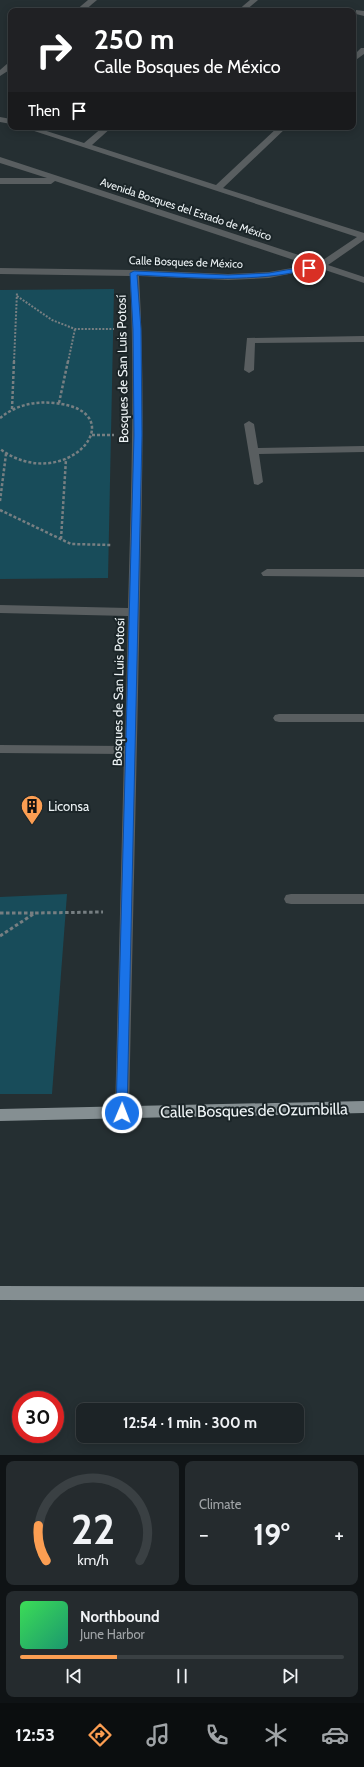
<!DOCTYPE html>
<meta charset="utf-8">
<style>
body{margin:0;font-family:Cabin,sans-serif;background:#252b2e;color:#f1f3f6;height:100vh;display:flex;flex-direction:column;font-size:15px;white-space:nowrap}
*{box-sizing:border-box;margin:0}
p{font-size:13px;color:#a0a4a7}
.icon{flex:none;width:22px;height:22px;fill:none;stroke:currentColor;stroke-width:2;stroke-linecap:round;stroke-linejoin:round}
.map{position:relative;height:1455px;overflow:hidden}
.panel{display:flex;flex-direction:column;gap:6px;padding:6px;background:#0f1315;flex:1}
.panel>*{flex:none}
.top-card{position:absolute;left:8px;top:8px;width:348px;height:122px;border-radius:8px;box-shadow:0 2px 10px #0003,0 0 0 1px #3a4043;background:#202124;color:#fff;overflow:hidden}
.speed{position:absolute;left:12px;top:1391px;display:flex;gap:8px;font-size:20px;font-weight:700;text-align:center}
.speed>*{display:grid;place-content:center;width:52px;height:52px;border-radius:50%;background:#1c2326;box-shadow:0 2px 10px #0003,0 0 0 1px #3a4043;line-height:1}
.speed .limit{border:6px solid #d22;background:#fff;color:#111}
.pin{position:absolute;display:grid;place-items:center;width:34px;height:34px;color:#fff;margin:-17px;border:2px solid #fff;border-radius:50%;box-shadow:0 1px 4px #0007}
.me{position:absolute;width:44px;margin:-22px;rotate:1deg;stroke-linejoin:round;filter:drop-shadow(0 0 3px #0008)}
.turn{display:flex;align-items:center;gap:14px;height:84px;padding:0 20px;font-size:18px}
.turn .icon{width:52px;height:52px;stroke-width:2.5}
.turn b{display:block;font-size:28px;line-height:34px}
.then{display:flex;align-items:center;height:38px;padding:0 20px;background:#0003;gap:8px;font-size:15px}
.big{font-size:30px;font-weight:700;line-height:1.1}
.panel .card{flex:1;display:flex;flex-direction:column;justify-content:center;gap:6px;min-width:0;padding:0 14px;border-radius:8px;background:#252b2e}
.panel .dial{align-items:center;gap:0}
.dial svg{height:104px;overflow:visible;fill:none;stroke:#3a4043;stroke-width:7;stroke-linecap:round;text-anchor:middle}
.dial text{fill:#f1f3f6;stroke:none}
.song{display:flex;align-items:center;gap:12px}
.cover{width:48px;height:48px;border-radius:6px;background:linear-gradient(135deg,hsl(130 70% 55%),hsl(160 70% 35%))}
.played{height:4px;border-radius:2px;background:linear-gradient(90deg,#fc9e52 30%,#3a4043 30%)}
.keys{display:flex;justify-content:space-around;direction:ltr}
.heat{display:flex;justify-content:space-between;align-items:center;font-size:22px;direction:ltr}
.panel .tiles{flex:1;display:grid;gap:6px;grid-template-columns:1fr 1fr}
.card:last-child{grid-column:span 2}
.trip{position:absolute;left:76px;top:1403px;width:228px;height:40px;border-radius:8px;background:#1c2326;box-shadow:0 2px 10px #0003,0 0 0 1px #3a4043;font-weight:700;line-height:40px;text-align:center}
.menu{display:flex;height:64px;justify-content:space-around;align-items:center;background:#0b0e0f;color:#a0a4a7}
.menu .icon{width:28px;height:28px}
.menu .current{color:#fc9e52}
.menu b{font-size:18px;color:#f1f3f6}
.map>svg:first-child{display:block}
.green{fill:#184c5a}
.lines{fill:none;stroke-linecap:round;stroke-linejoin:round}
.path-far2{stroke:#777f82;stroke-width:2;stroke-dasharray:2 1.5;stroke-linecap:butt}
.path-far1{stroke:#777f82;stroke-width:2.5;stroke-dasharray:3 2;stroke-linecap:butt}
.path{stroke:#777f82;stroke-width:3;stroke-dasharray:3.5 2.5;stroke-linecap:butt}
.minor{fill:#595e60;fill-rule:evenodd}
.major{fill:#858f92;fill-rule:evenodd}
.route{fill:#1a73e8;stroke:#114b97}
.labels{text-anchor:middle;stroke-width:4;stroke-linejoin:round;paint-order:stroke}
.far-street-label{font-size:11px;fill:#eef4f6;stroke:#1b2528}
.street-label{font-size:13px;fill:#eef4f6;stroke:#1b2528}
.poi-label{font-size:13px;fill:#eef4f6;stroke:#1b2528;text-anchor:start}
.near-street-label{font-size:16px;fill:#eef4f6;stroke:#1b2528}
</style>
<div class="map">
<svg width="364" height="1455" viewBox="0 0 364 1455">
<rect width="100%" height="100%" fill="#252f32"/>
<g class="green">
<path d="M114 289 108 578 0 579V290Z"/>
<path d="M67 894 52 1094H0V897Z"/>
</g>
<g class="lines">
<g class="path-far2">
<path d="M17 296 52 320 75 329H114"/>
<path d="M14 362 17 292"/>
<path d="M68 362 75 329"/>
</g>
<g class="path-far1">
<path d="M59 403 68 361"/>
<path d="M12 409 14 361"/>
<path d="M0 418C16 405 34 401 54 403 138 411 66 497 0 449"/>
<path d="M92 435H114"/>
<path d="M0 501 6 454"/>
<path d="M0 510 71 544 112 545"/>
<path d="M61 539 66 459"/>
</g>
<g class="path">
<path d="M0 913H34"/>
<path d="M0 936 35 913 103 912"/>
</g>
<g class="minor">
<path d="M88 0H97L84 11H75Z"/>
<path d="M250 0H258L245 11H237Z"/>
<path d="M356 10 364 11V16L356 14Z"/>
<path d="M361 48H364V54L353 62V56Z"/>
<path d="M8 63H11V69L0 76V70Z"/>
<path d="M0 117 11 119V124L0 122Z"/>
<path d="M22 127H34L84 143 103 127H112L92 145 216 185 278 127H287L223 188 364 233V240L328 265 364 277V283L319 268 269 278 228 280 139 276C146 398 141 520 139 642 136 799 132 956 129 1113L127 1117 122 1119 117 1117 115 1113 124 754 0 753V745L125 746 128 616 0 613V605L128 608C131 497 135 387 130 276L0 274V268L134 270 228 274 269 272 309 265 55 181 51 184H0V178H47L0 163V157L320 262 357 237Z"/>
<path d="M364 336V342L255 343 254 370 249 373 244 370 247 338Z"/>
<path d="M249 421 254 424 258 448 364 446V452L259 454 263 482 258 485 254 484 244 424Z"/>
<path d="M267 569H364V577L263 576 261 573Z"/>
<path d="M279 714H364V722H279L275 721 273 718 275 715Z"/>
<path d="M291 894H364V904H291L286 903 284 899 286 895Z"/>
</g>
<g class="major">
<path d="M364 1101V1113L0 1121V1109Z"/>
<path d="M0 1286 364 1287V1301L0 1300Z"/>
</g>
</g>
<path class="route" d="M309 266 312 268 311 269C254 283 196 278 137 275L141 329 142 435 127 1113 126 1116H118L116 1113 134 435 133 329 130 273 134 271 228 275 269 273Z"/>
<defs>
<g id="building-pin" transform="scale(1.15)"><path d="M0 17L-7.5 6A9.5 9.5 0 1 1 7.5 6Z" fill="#fc9e52" stroke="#1b2528"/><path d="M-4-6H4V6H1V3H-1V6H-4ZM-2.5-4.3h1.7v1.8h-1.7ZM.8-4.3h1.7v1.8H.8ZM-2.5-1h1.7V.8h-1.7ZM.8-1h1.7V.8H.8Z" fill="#111"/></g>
</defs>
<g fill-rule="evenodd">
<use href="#building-pin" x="32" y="806"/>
</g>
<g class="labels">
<g class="far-street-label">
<text transform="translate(186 209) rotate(18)" y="4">Avenida Bosques del Estado de México</text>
<text transform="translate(186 262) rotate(2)" y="4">Calle Bosques de México</text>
</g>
<g class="street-label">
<text transform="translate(122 369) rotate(-91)" y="5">Bosques de San Luis Potosí</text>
<text transform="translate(118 692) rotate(-89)" y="5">Bosques de San Luis Potosí</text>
</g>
<g class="poi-label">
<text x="48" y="811">Liconsa</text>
</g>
<g class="near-street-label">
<text transform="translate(254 1110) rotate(-1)" y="6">Calle Bosques de Ozumbilla</text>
</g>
</g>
</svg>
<div class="speed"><div class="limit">30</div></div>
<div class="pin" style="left:309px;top:268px;background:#d93025"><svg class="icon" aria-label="arrive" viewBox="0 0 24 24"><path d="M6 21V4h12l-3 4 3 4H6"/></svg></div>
<svg class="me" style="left:122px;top:1113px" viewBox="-20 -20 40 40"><circle r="17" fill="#1a73e8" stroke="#fff" stroke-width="3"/><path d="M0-11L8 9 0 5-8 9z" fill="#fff"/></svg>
<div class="trip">12:54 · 1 min · 300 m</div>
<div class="top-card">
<div class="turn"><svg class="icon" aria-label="right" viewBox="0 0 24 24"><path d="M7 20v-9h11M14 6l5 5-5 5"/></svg><div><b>250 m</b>Calle Bosques de México</div></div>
<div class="then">Then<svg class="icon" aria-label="arrive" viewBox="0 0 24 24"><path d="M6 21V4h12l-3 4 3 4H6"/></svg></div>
</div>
</div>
<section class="panel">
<div class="tiles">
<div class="card dial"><svg viewBox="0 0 100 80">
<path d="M14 69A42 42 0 1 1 86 69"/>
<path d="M14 69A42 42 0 0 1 8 42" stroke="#fc9e52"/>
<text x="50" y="56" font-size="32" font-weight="700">22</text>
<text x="50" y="72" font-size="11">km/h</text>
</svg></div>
<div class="card"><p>Climate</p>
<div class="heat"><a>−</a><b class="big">19°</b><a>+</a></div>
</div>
<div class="card">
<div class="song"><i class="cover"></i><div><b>Northbound</b><p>June Harbor</p></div></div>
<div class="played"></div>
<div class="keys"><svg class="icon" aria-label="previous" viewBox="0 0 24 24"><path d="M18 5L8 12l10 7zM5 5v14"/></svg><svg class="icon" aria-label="pause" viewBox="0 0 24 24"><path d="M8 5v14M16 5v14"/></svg><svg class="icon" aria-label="next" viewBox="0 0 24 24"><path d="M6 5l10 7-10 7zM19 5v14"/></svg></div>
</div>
</div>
</section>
<nav class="menu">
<b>12:53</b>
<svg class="icon current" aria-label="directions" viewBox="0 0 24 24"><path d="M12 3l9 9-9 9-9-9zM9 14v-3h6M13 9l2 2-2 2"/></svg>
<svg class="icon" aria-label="music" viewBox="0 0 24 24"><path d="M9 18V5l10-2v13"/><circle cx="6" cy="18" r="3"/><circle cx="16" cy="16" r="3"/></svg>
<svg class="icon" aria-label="phone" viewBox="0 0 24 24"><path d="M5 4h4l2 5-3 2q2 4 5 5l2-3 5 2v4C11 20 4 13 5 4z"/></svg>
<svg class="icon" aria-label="climate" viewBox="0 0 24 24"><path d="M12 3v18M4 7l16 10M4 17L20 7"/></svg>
<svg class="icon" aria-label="car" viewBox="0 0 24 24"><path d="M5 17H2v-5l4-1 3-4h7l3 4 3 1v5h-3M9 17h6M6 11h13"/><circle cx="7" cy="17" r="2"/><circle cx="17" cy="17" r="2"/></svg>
</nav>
